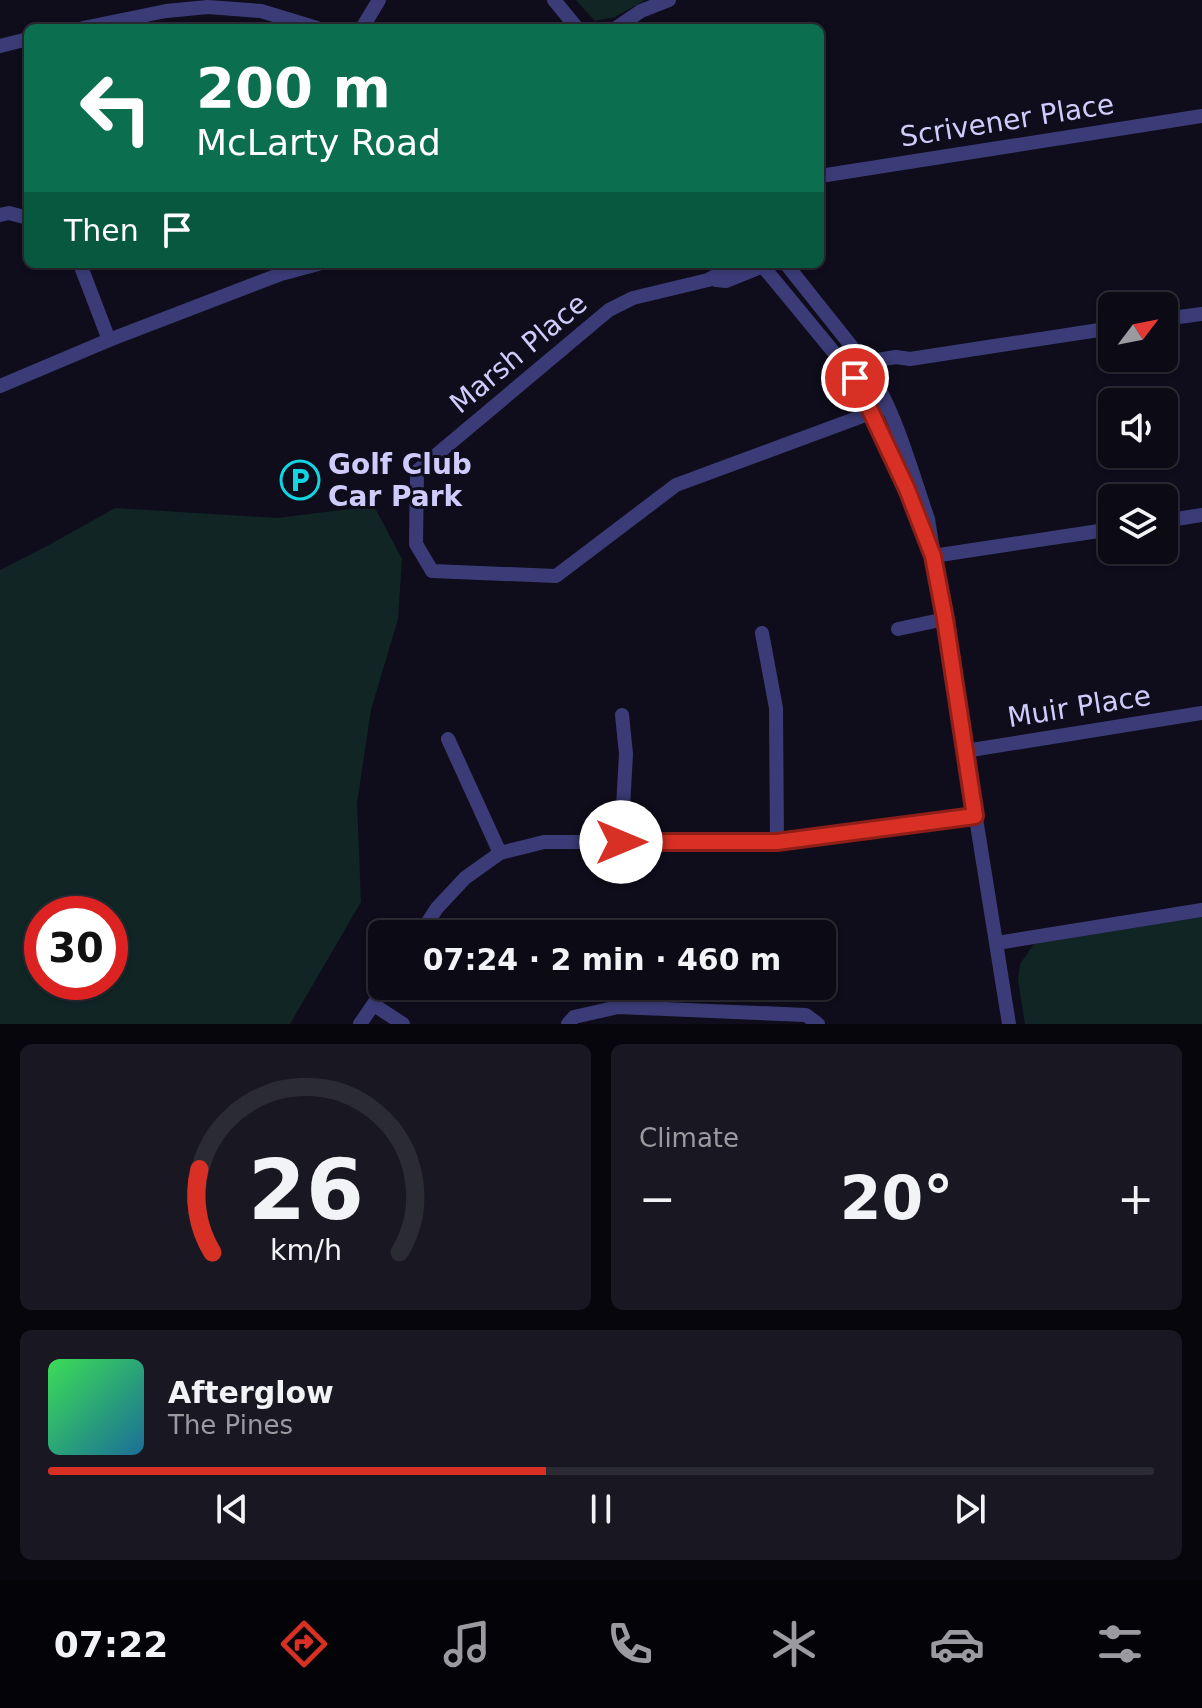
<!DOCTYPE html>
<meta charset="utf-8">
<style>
body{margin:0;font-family:"DejaVu Sans",sans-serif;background:#191822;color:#f1f3f6;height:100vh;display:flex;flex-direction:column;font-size:30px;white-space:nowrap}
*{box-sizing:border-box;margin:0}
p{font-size:26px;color:#9a9aa0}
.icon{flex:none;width:44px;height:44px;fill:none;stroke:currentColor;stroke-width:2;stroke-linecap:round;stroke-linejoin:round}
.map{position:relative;height:1024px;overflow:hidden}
.sheet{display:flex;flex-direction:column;gap:20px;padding:20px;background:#06060c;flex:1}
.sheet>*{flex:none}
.top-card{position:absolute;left:24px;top:24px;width:800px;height:244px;border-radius:12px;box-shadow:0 2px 6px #0004,0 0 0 2px #2b2b34;background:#0b6e4f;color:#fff;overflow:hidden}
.needle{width:52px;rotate:58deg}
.buttons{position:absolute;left:1098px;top:292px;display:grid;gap:16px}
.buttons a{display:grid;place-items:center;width:80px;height:80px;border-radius:12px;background:#0b0a15;box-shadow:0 2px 6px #0004,0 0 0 2px #2b2b34;font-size:40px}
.speed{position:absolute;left:24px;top:896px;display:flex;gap:16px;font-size:40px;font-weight:700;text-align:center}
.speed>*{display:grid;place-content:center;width:104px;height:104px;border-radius:50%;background:#0b0a15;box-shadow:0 2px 6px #0004,0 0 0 2px #2b2b34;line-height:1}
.speed .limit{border:12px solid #d22;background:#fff;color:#111}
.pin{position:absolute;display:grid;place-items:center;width:68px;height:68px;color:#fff;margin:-34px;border:4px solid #fff;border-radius:50%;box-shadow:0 2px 8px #0007}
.me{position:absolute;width:88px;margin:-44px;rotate:90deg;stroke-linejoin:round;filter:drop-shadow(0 0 6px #0008)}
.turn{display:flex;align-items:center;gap:28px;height:168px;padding:0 40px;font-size:36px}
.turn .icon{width:104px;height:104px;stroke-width:2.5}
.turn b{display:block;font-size:56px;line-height:68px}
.then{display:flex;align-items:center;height:76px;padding:0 40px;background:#0003;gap:16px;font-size:30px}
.big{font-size:60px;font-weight:800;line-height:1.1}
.sheet .tile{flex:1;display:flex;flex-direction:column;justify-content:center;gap:12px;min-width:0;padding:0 28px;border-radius:12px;background:#191822}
.sheet .dial{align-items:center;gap:0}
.dial svg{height:208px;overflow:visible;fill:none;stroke:#2b2b34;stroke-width:7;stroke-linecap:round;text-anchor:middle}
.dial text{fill:#f1f3f6;stroke:none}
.song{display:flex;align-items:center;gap:24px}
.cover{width:96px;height:96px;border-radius:12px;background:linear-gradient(135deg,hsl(130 70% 55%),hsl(200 70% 35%))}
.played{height:8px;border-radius:4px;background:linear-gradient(90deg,#d93025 45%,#2b2b34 45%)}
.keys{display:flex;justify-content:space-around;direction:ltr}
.heat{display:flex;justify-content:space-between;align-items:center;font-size:44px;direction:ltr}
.sheet .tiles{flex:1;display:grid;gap:20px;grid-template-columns:1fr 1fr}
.tile:last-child{grid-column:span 2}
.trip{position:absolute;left:368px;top:920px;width:468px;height:80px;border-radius:12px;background:#0b0a15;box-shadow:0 2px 6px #0004,0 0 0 2px #2b2b34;font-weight:800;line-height:80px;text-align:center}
.dock{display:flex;height:128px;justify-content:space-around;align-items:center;background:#040408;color:#9a9aa0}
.dock .icon{width:56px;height:56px}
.dock .on{color:#d93025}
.dock b{font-size:36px;color:#f1f3f6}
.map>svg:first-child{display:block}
.green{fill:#102524;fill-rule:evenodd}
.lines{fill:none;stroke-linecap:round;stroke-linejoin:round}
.minor{stroke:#3b3c77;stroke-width:14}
.route-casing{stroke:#8d1f18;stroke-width:20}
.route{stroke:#d93025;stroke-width:14}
.labels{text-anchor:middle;stroke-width:6;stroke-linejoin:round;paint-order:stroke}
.street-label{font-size:28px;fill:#cfccfb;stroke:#0f0d1c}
.poi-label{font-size:28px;font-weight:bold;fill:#cfccfb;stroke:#0f0d1c;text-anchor:start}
</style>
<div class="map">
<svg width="1202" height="1024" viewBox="0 0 1202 1024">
<rect width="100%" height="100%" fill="#0f0d1c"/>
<g class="green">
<path d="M576 0H645L615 17 595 21Z"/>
<path d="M374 506 402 559 398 619 371 710 357 803 361 902 290 1024H0V570L49 545 115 508 277 518ZM42 914H110V982H42Z"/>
<path d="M1202 917V1024H1025L1018 980 1020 964 1034 944Z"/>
</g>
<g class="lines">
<g class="minor">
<path d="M554 0 577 28"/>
<path d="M83 28 166 11 208 7 261 11 317 28"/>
<path d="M362 28 379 0"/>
<path d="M616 28 641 11 669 0"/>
<path d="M0 46 28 39"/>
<path d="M820 176 1202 116"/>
<path d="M0 215 9 213 28 218"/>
<path d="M80 264 109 340"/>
<path d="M737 264 708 280 633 298 609 310 417 471 416 544 432 571 556 576 676 485 887 407"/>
<path d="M761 264 855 378 872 412 918 519"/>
<path d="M786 264 864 362C895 409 910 467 928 519L1009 1024"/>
<path d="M716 280 726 281 763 266"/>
<path d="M1164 319 1202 314"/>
<path d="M864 362 896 357 910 359 1112 328"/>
<path d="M0 386 109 340 281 274 318 264"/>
<path d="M1164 521 1202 515"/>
<path d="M933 556 1112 529"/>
<path d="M898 629 945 619"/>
<path d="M762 633 776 708 777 842"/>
<path d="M448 739 500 853"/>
<path d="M965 751 1202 713"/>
<path d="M621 842 626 754 622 715"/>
<path d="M420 934 437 908 465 878 500 853 544 842H777L975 816"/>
<path d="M997 943 1202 910"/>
<path d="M374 1005 403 1024"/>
<path d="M360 1024 386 986"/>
<path d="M568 1024 574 1017 618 1007 806 1015 818 1024"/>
</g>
</g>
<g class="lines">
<g class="route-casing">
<path id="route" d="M621 842H777L975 816 945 619 933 556 907 489 855 378"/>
</g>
<use href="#route" class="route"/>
</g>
<defs>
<g id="parking-ring" transform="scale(2)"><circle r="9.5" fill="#0f0d1c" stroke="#11d6e1" stroke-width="1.5"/><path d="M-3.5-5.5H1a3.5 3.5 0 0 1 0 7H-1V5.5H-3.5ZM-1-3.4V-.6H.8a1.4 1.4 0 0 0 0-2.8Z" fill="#11d6e1"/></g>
</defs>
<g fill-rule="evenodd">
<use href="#parking-ring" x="300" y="480"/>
</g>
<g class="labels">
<g class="street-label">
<text transform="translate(1007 120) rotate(-9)" y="10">Scrivener Place</text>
<text transform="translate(518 353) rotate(-40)" y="10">Marsh Place</text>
<text transform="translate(1079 706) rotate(-9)" y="10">Muir Place</text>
</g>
<g class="poi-label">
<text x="328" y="474">Golf Club<tspan x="328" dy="32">Car Park</tspan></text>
</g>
</g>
</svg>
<div class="buttons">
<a><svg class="needle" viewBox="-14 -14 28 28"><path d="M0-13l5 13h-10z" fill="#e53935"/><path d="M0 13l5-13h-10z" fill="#9a9aa0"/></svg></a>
<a><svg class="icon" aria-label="sound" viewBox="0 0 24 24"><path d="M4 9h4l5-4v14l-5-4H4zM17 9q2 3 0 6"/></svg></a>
<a><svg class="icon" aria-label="layers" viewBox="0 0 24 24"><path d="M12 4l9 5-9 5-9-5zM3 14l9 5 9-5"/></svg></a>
</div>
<div class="speed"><div class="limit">30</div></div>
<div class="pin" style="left:855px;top:378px;background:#d93025"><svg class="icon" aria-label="arrive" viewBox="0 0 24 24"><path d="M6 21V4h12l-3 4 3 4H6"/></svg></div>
<svg class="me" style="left:621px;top:842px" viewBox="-20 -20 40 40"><circle r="19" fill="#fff"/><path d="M0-13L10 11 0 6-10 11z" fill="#d93025"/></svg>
<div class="trip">07:24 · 2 min · 460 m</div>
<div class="top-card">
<div class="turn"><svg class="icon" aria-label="left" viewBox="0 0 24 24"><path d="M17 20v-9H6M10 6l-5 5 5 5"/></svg><div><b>200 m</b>McLarty Road</div></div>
<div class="then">Then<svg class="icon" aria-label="arrive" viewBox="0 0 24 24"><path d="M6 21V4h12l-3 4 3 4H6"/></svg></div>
</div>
</div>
<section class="sheet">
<div class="tiles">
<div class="tile dial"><svg viewBox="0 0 100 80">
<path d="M14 69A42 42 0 1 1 86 69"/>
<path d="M14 69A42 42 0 0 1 9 37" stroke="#d93025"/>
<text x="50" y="56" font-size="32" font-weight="700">26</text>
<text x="50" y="72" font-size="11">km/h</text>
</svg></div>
<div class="tile"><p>Climate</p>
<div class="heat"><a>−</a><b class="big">20°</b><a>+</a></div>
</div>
<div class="tile">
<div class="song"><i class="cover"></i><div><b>Afterglow</b><p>The Pines</p></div></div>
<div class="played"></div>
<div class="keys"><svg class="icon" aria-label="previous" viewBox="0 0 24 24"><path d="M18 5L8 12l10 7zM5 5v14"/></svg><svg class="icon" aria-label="pause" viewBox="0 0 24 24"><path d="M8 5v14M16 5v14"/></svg><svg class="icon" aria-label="next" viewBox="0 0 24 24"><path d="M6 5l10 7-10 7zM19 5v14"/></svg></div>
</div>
</div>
</section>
<nav class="dock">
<b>07:22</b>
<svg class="icon on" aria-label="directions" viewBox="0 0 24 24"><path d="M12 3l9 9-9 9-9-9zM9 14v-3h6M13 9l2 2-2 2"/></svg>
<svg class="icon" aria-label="music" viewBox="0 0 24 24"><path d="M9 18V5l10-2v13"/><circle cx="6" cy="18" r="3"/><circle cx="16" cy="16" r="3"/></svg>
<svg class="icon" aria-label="phone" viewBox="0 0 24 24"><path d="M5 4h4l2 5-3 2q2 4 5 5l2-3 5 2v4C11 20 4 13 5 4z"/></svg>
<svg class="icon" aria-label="climate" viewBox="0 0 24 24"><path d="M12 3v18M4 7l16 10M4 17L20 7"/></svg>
<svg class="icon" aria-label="car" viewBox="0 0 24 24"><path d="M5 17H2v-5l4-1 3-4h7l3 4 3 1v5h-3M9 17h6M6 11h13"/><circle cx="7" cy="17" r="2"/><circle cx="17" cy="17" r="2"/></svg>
<svg class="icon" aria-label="filters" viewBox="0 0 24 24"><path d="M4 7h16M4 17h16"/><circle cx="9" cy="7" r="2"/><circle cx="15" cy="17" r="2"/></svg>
</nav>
